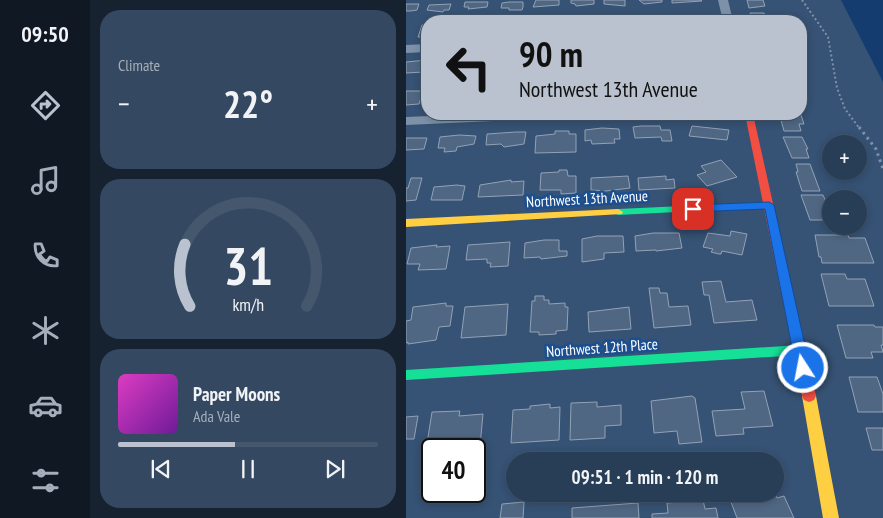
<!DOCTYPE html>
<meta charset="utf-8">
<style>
body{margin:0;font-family:"PT Sans Narrow",sans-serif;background:#344961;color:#f1f3f6;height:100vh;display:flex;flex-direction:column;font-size:19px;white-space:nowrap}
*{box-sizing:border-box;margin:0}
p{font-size:16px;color:#a5aeba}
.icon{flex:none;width:28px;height:28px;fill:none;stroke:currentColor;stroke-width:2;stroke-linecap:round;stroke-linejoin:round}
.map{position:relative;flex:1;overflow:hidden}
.drawer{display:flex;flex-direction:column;gap:10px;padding:10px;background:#162230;width:316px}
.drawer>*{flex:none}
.banner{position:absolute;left:15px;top:15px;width:386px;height:105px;border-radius:20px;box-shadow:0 2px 8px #0003,0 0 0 1px #44576d;background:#b9c2ce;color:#111;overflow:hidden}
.buttons{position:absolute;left:416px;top:135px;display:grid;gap:10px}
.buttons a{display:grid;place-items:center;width:45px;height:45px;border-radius:50%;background:#283e57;box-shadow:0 2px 8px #0003,0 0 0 1px #44576d;font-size:25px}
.speed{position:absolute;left:15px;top:438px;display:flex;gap:10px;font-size:25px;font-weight:700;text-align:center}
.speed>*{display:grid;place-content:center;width:65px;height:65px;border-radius:50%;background:#283e57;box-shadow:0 2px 8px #0003,0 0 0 1px #44576d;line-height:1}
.speed .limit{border:2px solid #111;border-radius:8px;background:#fff;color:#111}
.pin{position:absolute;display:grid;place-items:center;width:42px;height:42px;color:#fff;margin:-21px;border-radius:10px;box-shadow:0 2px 8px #0006}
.me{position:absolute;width:55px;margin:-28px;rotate:349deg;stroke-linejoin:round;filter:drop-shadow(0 0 4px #0008)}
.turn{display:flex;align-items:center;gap:18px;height:105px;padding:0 15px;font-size:22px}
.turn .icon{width:65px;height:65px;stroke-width:2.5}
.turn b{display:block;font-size:35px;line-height:42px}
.big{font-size:38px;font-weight:700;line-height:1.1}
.drawer .widget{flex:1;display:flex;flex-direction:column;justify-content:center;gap:8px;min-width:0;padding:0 18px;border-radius:20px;background:#344961}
.drawer .dial{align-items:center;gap:0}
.dial svg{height:130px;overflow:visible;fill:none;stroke:#44576d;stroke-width:7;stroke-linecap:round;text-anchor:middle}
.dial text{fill:#f1f3f6;stroke:none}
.song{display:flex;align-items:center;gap:15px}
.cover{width:60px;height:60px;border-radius:8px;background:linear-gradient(135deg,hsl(310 70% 55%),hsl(280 70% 35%))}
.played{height:5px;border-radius:2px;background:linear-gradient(90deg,#b9c2ce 45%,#44576d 45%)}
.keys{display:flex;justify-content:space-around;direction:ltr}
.heat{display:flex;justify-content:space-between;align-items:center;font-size:28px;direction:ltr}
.trip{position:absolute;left:100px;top:452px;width:278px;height:50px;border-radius:25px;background:#283e57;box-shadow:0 2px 8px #0003,0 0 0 1px #44576d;font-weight:700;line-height:50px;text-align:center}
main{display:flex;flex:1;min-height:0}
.tab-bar{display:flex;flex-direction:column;width:90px;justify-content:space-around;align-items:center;background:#101923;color:#a5aeba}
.tab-bar .icon{width:35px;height:35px}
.tab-bar .current{color:#b9c2ce}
.tab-bar b{font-size:22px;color:#f1f3f6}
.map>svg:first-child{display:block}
.water{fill:#153c6e}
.building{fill:#506783;stroke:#92a2b6}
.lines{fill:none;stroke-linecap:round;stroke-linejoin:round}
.path-far1{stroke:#7d92a8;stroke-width:2;stroke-dasharray:2 2.5;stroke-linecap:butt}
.path{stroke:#7d92a8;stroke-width:3;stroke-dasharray:2.5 4;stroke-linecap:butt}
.street{fill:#7d92a8;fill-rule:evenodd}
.fast{fill:#16e098;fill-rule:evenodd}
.slow{fill:#ffcf43;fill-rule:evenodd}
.jam{fill:#f24e42;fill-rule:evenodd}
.route{fill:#1a73e8;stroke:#114b97}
.labels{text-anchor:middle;stroke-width:5;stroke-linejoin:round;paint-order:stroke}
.street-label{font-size:15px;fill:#fff;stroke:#1b4f8f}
</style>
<main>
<nav class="tab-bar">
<b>09:50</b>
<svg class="icon current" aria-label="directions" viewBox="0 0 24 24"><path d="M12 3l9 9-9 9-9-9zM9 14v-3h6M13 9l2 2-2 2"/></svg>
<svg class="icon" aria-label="music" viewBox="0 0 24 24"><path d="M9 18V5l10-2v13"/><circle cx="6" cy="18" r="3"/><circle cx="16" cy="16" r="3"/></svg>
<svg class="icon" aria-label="phone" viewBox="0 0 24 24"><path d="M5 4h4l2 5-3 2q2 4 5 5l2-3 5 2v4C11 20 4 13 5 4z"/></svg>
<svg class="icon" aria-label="climate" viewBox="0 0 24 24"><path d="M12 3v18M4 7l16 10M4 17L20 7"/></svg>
<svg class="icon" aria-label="car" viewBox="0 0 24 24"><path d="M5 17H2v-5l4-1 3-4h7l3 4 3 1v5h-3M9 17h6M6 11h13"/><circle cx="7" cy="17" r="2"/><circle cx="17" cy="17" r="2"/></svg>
<svg class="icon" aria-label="filters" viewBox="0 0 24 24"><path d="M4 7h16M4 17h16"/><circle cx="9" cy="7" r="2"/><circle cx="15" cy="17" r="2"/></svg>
</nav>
<section class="drawer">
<div class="widget"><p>Climate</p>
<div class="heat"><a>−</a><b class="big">22°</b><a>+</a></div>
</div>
<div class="widget dial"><svg viewBox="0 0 100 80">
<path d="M14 69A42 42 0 1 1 86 69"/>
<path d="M14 69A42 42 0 0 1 11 31" stroke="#b9c2ce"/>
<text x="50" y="56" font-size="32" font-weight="700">31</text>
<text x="50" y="72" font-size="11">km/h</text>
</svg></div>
<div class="widget">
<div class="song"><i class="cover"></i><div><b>Paper Moons</b><p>Ada Vale</p></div></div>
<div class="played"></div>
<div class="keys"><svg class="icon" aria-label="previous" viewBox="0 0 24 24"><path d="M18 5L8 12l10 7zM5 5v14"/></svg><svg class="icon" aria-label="pause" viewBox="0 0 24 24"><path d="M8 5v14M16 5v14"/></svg><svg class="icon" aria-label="next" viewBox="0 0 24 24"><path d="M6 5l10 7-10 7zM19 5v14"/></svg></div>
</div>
</section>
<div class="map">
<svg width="477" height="518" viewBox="0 0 477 518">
<rect width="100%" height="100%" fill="#365274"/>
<path class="water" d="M435 0H477V82Z"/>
<g class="building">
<path d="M130 0H153V5L127 7Z"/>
<path d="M165 0H188V4L170 6 169 4 165 3Z"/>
<path d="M198 0H219V6L198 4Z"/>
<path d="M233 0H256V2L238 4Z"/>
<path d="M266 0H295L296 1 266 3Z"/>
<path d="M341 0H357L359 6 343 8Z"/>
<path d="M59 2H82L81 7 62 9 63 7H58Z"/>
<path d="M103 2H117V7L116 10H103V8H95L96 3Z"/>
<path d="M0 4H13L11 10 5 11H0Z"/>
<path d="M45 4 43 10H38L37 12 21 10 23 5Z"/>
<path d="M344 13H358L362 20 348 21Z"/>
<path d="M263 18 264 21 234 20 258 19Z"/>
<path d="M16 25H21V37H12Z"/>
<path d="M21 60V70H19L18 72 0 73V62Z"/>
<path d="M0 91H17L13 104 0 105Z"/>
<path d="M375 114 395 115 398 124H393L395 131H378L374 117H376Z"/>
<path d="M235 126H254L255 130H264L266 141H256L255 137 229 138 227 127Z"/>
<path d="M286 126 323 130 321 140 283 136Z"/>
<path d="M196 128 213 129 214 139H208L209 143 186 144 185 140 179 141V130Z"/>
<path d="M149 131H163V134H170V152L129 153 130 136 149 134Z"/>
<path d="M110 132H120L118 144 98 147 95 144 80 145 81 134Z"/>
<path d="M53 135 70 136 68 144 51 147 50 151 38 152 39 148H32L34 137Z"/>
<path d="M377 137H396L402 149H400L403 158H386Z"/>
<path d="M0 138H21L18 149 0 150Z"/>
<path d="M315 160 331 177 301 186 291 175 300 172 295 166Z"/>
<path d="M390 164H404L414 191H396L390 172H392Z"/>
<path d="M153 170H161L162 176H170V193L155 194V190H134L135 173 153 172Z"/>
<path d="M222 176 224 188 200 191 185 190V178Z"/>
<path d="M260 176V180L268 179 269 188 233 190 232 178Z"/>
<path d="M5 178H16L10 200 0 201V188H2Z"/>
<path d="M105 180V182L118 181 117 195 72 197 74 185Z"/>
<path d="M51 185 59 186 56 200H25L28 187Z"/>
<path d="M395 195H417L425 213V220H404Z"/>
<path d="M325 231 341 234 336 255 316 251 315 254H313L305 252 307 249 297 247 302 233 324 236Z"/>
<path d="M247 233H273L276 248 250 251V250L230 251 229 236Z"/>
<path d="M409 235H442L443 238H459L468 263H416L415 257H413Z"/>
<path d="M191 236H217L218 252 198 253V259L176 262V239Z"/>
<path d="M138 240H153V251H161V256L135 259 134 257 118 258 119 243Z"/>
<path d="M104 242 102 266 84 267 85 263H81V259L60 260 62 245Z"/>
<path d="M31 245 30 247 44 246 40 269 12 270 14 264H1L5 248Z"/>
<path d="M415 274H439L441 279H459L468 306H423Z"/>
<path d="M315 281 320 302 346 300 351 320 308 323 303 295H298L296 282Z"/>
<path d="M243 288H253L254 293H261L263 307 282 306 285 325 248 328Z"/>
<path d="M129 296H138V300H143V304L159 303V307H162L161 330 150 331V334L133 335V332H124L126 301H129Z"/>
<path d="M40 303V306H47L44 326 33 327 30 340 2 344V342L0 343V321L5 320 7 307Z"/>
<path d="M102 304 100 335 55 338 59 307Z"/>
<path d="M223 307 225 329 183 332 182 312Z"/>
<path d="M431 325H468L469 327H477V345H475L477 352H465L467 358H440Z"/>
<path d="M443 377H471L477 394V412H452Z"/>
<path d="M358 391 367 426 337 428 338 434 310 436 306 411 339 409 335 392Z"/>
<path d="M286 396 289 398 296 442 273 444 271 431 248 433 245 401Z"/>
<path d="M191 402V407L215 405V425L199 426V438L164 440 165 403Z"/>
<path d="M144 404V408L154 407 153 440 105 443 107 410 124 409V406Z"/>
<path d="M54 411 53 416 77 414 74 446 20 450 26 412Z"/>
<path d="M12 416 8 439H0V417Z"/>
<path d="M460 428H477V450H466Z"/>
<path d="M369 493 371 498 378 496 388 518H331L322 494H342L344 499Z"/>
<path d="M297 500 299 509 310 508 312 518H246V514L262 513 261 503Z"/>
<path d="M118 502 117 518H94L96 504Z"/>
<path d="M232 503 233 518H166V508Z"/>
</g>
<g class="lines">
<path class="path-far1" d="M396 0 422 37 431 88 439 109 454 129"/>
<path class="path" d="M453 127 470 149 477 169"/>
<g class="street">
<path d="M312 0H322L327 21H317Z"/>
<path d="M21 44V52L0 53V45Z"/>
<path d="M70 114H164L157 118 0 125V117Z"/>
</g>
<g class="fast">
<path d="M363 202 368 205 367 207 212 215 207 212 212 209Z"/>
<path d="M394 345 399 346 400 350 399 354 394 355 0 380V370Z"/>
</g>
<g class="slow">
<path d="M212 209 217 212 216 214 0 227V219Z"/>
<path d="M403 390 408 392 410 396 433 518H417L396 396 398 392Z"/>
</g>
<path class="jam" d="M339 114H347L410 396 408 400 403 402 398 400 396 396Z"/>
</g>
<path class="route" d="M363 202 368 205 404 368 402 372 397 374 392 372 390 368 359 209 287 212 281 209 287 205Z"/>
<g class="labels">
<g class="street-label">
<text transform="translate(181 199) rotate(-3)" y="5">Northwest 13th Avenue</text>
<text transform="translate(196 348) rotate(-4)" y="5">Northwest 12th Place</text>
</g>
</g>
</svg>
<div class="buttons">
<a>+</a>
<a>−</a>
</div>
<div class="speed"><div class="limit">40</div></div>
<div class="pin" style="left:287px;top:209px;background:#d93025"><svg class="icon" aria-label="arrive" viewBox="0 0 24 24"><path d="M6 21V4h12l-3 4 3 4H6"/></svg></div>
<svg class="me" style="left:397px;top:368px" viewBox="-20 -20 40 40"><circle r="17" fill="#1a73e8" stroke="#fff" stroke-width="3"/><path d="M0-11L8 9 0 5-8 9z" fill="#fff"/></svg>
<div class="trip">09:51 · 1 min · 120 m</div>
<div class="banner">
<div class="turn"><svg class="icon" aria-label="left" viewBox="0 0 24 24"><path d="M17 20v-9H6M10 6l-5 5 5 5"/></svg><div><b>90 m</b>Northwest 13th Avenue</div></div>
</div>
</div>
</main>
